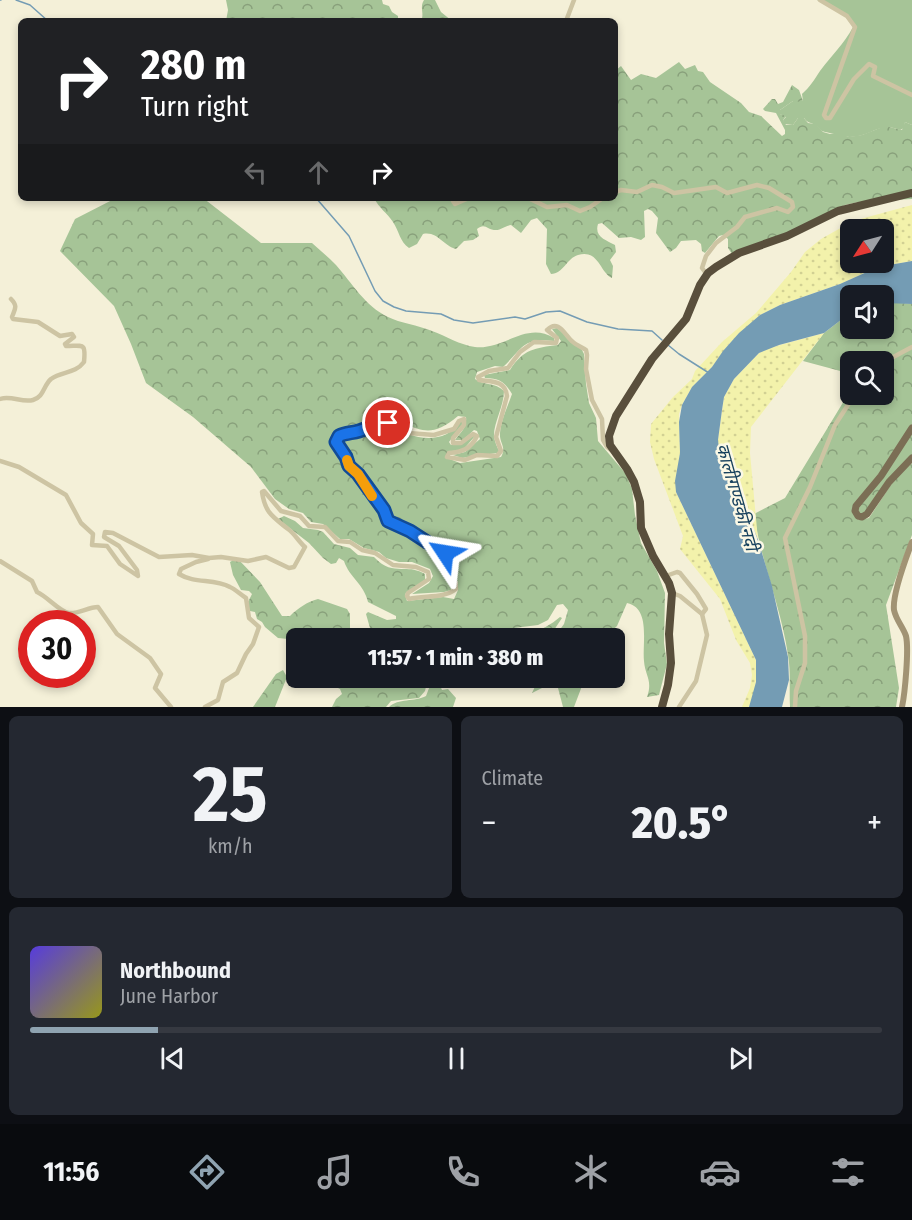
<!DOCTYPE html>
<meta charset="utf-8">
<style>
body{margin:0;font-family:"Fira Sans Condensed","Noto Sans Devanagari",sans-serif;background:#242831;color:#f1f3f6;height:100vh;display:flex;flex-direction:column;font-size:22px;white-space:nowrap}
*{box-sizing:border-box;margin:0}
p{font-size:20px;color:#9ea1a6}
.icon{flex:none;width:33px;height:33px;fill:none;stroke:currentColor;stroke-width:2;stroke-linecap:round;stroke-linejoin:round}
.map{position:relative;height:707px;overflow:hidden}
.panel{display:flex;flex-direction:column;gap:9px;padding:9px;background:#0d0f14;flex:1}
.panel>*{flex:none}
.guide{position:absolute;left:18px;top:18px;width:600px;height:183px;border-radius:9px;box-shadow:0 3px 9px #0003;background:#202124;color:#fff;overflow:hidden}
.needle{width:39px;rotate:234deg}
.fabs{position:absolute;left:840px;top:219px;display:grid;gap:12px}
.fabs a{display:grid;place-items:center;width:54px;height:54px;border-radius:9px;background:#171b24;box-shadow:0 3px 9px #0003;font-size:30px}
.speed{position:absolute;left:18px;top:610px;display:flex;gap:12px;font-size:30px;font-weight:700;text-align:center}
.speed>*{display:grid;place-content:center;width:78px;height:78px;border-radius:50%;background:#171b24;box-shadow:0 3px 9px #0003;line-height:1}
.speed .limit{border:9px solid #d22;background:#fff;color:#111}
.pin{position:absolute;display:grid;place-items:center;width:51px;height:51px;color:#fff;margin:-26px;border:3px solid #fff;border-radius:50%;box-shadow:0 2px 6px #0007}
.me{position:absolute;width:66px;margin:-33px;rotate:303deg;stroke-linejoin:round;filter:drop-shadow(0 0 4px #0008)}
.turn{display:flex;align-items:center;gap:21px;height:126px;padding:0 24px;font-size:27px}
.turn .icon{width:78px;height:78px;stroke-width:2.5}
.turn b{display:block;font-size:42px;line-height:51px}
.lanes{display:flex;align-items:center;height:57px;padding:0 24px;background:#0003;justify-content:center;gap:30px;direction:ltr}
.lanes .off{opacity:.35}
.big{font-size:45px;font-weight:800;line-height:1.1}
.panel .tile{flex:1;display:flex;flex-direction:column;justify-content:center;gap:9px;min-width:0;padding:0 21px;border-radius:9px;background:#242831}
.panel .dial{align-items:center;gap:0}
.dial b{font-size:78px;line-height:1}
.song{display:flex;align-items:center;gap:18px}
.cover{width:72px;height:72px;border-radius:9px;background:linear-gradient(135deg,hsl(250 70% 55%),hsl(60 70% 35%))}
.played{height:6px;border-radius:3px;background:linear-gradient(90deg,#8fa3b1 15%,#363941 15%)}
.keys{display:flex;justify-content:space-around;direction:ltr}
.heat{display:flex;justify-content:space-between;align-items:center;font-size:33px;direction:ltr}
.panel .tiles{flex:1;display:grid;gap:9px;grid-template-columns:1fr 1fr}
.tile:last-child{grid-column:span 2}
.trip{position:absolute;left:286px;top:628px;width:339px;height:60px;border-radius:9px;background:#171b24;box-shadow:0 3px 9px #0003;font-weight:800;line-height:60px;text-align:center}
.tab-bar{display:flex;height:96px;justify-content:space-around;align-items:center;background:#090b0e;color:#9ea1a6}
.tab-bar .icon{width:42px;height:42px}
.tab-bar .on{color:#8fa3b1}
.tab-bar b{font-size:27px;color:#f1f3f6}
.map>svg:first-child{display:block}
.green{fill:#a6c497}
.forest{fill:url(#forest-crowns);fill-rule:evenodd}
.sand{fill:url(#sand-dots);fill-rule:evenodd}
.water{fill:#749cb4}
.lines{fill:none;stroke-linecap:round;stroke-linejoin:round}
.stream{stroke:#749cb4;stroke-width:1.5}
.street{stroke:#cdc4a3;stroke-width:4.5}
.secondary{stroke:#a19374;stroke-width:6}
.primary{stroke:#7b6e55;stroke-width:7}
.highway{stroke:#594f3c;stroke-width:8}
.route-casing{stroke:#114b97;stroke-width:15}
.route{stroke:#1a73e8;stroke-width:10}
.slow{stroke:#f59e0b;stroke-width:10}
.labels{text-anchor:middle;stroke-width:5;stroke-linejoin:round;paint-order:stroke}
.water-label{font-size:18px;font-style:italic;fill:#17415d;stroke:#fbf8e5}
</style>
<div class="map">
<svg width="912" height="707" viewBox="0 0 912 707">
<defs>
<pattern id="forest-crowns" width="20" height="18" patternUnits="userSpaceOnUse" patternTransform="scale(1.5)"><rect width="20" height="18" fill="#a6c497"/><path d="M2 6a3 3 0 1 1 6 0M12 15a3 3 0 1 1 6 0" fill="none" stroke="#88a07b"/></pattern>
<pattern id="sand-dots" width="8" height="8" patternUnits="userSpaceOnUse" patternTransform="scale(1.5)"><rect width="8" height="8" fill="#f3f2ab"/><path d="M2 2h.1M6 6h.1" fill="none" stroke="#d1d093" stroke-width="1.8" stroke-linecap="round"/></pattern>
</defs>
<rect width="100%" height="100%" fill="#f4f0d8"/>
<path class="green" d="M817 0H912V125L905 122 904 128 900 130C880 121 870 137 850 137 847 137 824 132 822 131 820 130 818 127 815 125 810 122 807 123 804 118H798L793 125 784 124 783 120 786 117 780 114V110L793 101H803L802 94C810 87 814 80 820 71 831 56 844 44 853 27L845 16Z"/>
<g class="forest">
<path d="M226 0H382L383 4 389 6 392 12 398 16V20L226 21 228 10Z"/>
<path d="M424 0H435L441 12 452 21H421C425 14 419 7 424 0Z"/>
<path d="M679 62 685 69 695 65 698 71 703 72 710 82 741 103 749 112 761 116 782 136 785 134V130L776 113 765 111 763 109 772 99H775L778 104 783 102 792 85 799 90 803 101 802 102 793 101 780 110V114L786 116 783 120 786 125H793L798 118 803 117 808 123 815 124 823 132 830 134 838 133 849 137 862 135 885 126 902 130 905 122 912 125V199L858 202 845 205 793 231 785 233 732 254 728 248V239L723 235 719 236 705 253 702 251 701 244 696 240 681 241 676 248 670 252 656 233 658 218 652 211 648 209 644 211 645 237 641 240 631 237 619 238 602 223 598 224C594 237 606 240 615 245L616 252 610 260 613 266 612 278C600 273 599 249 578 255 567 258 563 274 551 274L546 264 547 229 537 218 531 220 521 233 511 225C505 226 501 230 496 230 487 230 485 222 477 229L479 236 473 240 464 241 456 249C443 246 438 231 423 234L417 244 409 248C400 242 399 231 393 222 387 213 379 208 374 198H615V71L621 66 631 80 641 74 656 78Z"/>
<path d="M116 198H203L261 243H312C320 250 328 257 336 265 352 283 365 306 388 317 400 323 418 325 432 331 446 336 460 345 475 347 504 350 526 321 554 338V341C523 337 523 348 503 367L495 366 477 372 475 379C484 386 495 382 504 391 504 406 493 424 494 437 495 442 497 447 499 451L497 453 462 458 453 455 465 452 480 439 477 431 474 430 463 440H455C461 432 467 428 466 417L458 416C421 448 413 416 376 420 360 422 347 430 333 437L346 469 355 476 364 488 390 526 438 549 443 554 441 568 452 585 451 590 444 592 412 594 429 583 433 576 430 569 412 562H399L386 558 379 552 364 548 349 539H340L323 524 311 522 303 513 289 509 275 499 251 467 193 417 146 383 131 344 114 306 60 251 75 219Z"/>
<path d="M893 302 912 304V424L854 515 859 520 869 518 896 477 912 463V535L886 605 899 688 896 707H790C789 690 791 672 788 655 781 607 761 562 754 514L785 498 850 391 844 372 803 361 824 333 850 313V328H884V303ZM850 362H884V394H850Z"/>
<path d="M557 328 582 350 584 354 586 384 589 403 596 418 598 441 626 474 632 489 635 515 641 543 657 571 665 593 664 643 667 664 659 695 647 697C653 680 645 676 644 661 642 643 651 608 627 603L617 626 603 639H553L564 624 568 610 563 604 557 605 548 620 538 625 491 631 476 639H297V647L291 644 288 639 278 638 265 627 262 622 257 619 255 612 250 611 247 604 252 594 249 591 241 590 233 575 230 562 237 558 260 582 282 616H290C298 608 307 602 318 599L347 609 350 614V629L353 634 358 635 370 628 366 614 368 612 387 620 396 619V616L368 602C364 584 349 577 344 561L339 558 336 563 331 564 323 558 309 543 278 519 284 516 295 521 303 528 318 530 323 532 334 544 350 548 358 555 374 557C394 578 405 562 425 574V580L405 594 407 601 443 597 454 599 458 590V582L445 567C445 563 447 557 446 553 444 542 405 528 395 522 387 517 385 506 379 499 366 481 354 462 342 444V438L389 425C412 439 443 447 461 421L463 423 449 442 451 445 461 444 474 435 475 436 463 450 452 451 447 458 460 463 501 457C507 447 499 443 500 433 501 420 508 406 512 394 505 382 499 378 485 378L484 375 510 370C523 349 535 348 558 345L561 341 552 329Z"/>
<path d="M912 432V455L870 509 860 515 857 508Z"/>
<path d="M560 617 562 618 548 639H493C501 629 518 634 530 633 540 631 552 624 560 617Z"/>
<path d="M283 670 287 677 275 707H253L276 674Z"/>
<path d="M338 678H407L403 683 407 687 418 681 419 678H428L425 691 419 698 391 701 386 707H332L336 699 342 694 340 689 334 686Z"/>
<path d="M539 678H585L574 707H563L558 688 546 686 532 693Z"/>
<path d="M435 680 438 681 442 690 448 689 456 698 453 707H389C398 698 415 702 426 696L431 683Z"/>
</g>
<g class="sand">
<path d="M912 205V261L878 267 840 284 780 305 760 315 729 344 712 367 692 387 682 405 679 414 680 453 676 492 756 660C758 677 755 692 749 707H742L750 688 752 675 750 663 736 640 720 599 680 549 683 536 654 459 650 442 651 424 673 397 692 379 695 371 722 342 756 313 791 272 805 252 821 239 853 221ZM850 230H884V262H850Z"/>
<path d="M824 333 751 427 750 453 758 540 739 490 719 449 718 440 724 397 734 379 759 353 769 348Z"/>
</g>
<path class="water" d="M912 261V304L884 303V296H850V313L824 333 779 345 759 353 734 379 724 397 722 410 718 440 719 449 739 490 758 540 772 586 788 657 789 680 782 707H749L756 682V660L676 492 675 481 680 453 679 422 682 405 692 387 712 367 723 351 739 333 760 315 780 305 840 284 878 267Z"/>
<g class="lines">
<g class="stream">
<path d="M0 0H1"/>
<path d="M16 0 30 5 48 21"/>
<path d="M316 198 349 236 375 291 383 301 394 307 406 311 441 314 454 320 473 323 515 317 525 319 546 312 560 311 587 322 618 329 652 331 662 340"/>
<path d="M668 345 679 354 709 373"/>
</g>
<g class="street">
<path d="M820 0 847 16 855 27 824 115 826 118H830L854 79 869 64 875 67 873 76 912 95"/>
<path d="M566 21 574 0"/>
<path d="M615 192 621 190 637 192 652 185 662 187 674 193 716 187 727 193 757 185 769 188 792 202 793 207 788 212 777 208 745 217 737 227 716 243 706 256 702 268 705 272 708 273"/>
<path d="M455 198 453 201 455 204 469 198"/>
<path d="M528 198 547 207 567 205 580 211 590 207 603 198"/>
<path d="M884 362 912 347"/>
<path d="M0 399C11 395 22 403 33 400 44 397 43 386 51 379 62 371 75 374 84 362 86 342 83 346 66 346L65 344 74 337 72 334 60 336 38 322 13 319 12 317C15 309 18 306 11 299"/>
<path d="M0 461 19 467 66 495 81 523 93 534 92 545 107 546 120 564 138 576 137 570 119 546 104 537 105 532 113 533 159 557 192 555 209 558 221 557 248 561 266 557 289 568 294 567 305 547C299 542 295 534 288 529 273 517 265 513 262 492L264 491 281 511 300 516 309 526 325 527 338 541 350 542 362 550 375 553 393 565 416 567 428 572 429 579 408 593 407 596 409 599C425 595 443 599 456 589L455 582 443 568 445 553 439 547 430 544 413 533 388 521 384 510 358 474 349 466 346 457 336 442 339 436 361 431 379 423H388L408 433 434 435 454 429 459 421 464 419V425L453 438V443H461L473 434 477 436C471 449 462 452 449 453L447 457 465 460 477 455 497 456 501 451 496 437 507 396C505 380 492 382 479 380L478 377 489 371 508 368 520 352 534 342 556 343 557 338 547 330C559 318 565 336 573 342 576 345 582 347 586 350L587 355 586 369 592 400 602 419 603 440 607 447 611 450"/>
<path d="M0 561 32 581 37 592C48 597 60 612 69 613 79 614 88 607 98 607L117 634 150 658 161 674 155 688 171 707"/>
<path d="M666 576 677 572 680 573 697 594 706 609 702 614"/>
<path d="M672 593 680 596 702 614 707 635 696 681 679 707"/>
<path d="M205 707 218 700 223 682 237 673 246 654 253 644 259 627 249 618 246 598C241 595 235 589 230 587 214 578 195 584 179 574L181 569 196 562 208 559"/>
<path d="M795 707 796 691 805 663V636L785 538 810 487 835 425 855 394"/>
</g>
<path class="secondary" d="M902 707C905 693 909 649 906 636 903 627 896 620 894 610 892 594 906 558 912 542"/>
<path class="primary" d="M912 428 881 476 856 506 855 511 858 516 862 517 867 514 889 482 912 458"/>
<path class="highway" d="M662 707 668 685 671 663 669 634 672 593 669 583 653 556 641 528 640 502 634 482 627 469 610 445 609 436 616 416 652 359 686 319 700 285 708 273 716 267 739 253 787 236 838 211 912 193"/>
</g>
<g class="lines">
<g class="route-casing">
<path id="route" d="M388 423C376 423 369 428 359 431 352 433 345 433 339 436L336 442 346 457 349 466 358 474 384 510 388 521 410 531 430 544 439 547 445 553"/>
</g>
<use href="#route" class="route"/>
<path class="slow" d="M347 460 349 466 358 474 372 496"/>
</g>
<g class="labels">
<g class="water-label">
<text transform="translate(737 497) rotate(74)" y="6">कालीगण्डकी नदी</text>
</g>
</g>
</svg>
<div class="fabs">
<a><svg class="needle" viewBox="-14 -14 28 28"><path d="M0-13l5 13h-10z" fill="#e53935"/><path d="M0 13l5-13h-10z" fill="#9ea1a6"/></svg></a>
<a><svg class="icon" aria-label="sound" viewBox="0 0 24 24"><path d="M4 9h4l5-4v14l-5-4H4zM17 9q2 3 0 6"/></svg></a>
<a><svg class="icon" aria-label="search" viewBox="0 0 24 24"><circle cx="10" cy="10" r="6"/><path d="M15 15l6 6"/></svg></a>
</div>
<div class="speed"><div class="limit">30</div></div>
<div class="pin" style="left:388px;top:423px;background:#d93025"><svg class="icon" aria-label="arrive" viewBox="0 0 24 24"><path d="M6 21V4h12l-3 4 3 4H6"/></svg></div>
<svg class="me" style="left:445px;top:553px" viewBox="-20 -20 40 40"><path d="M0-17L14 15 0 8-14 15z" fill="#1a73e8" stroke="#fff" stroke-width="4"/></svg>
<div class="trip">11:57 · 1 min · 380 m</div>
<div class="guide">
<div class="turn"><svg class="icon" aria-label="right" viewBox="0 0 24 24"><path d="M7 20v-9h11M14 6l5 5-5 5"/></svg><div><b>280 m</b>Turn right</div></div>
<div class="lanes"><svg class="icon off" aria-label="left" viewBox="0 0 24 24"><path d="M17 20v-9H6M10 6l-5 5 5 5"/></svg><svg class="icon off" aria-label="ahead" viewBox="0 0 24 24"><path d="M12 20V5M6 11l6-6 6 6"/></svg><svg class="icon" aria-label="right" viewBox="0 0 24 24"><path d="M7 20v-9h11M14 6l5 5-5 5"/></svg></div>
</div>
</div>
<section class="panel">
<div class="tiles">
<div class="tile dial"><b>25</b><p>km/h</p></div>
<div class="tile"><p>Climate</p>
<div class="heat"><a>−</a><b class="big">20.5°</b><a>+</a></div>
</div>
<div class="tile">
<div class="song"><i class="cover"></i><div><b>Northbound</b><p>June Harbor</p></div></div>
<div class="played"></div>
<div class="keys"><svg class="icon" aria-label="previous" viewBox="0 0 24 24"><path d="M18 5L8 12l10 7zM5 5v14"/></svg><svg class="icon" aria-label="pause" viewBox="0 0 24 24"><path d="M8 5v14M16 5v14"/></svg><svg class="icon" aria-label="next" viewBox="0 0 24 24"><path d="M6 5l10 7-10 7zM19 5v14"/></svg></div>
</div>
</div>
</section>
<nav class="tab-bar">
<b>11:56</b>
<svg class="icon on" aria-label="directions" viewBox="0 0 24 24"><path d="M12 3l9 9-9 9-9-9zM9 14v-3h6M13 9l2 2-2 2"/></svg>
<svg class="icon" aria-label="music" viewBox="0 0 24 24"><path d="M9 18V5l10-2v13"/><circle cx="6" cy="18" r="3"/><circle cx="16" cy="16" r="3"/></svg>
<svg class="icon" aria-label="phone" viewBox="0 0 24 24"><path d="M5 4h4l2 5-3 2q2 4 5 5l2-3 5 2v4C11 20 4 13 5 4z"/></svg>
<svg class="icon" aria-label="climate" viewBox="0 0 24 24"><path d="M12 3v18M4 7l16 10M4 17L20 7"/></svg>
<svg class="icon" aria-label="car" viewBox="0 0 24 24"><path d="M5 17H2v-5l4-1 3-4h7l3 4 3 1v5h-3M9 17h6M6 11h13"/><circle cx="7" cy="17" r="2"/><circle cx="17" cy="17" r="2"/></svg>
<svg class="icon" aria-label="filters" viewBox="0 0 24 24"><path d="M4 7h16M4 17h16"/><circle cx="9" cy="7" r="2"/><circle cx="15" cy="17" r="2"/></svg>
</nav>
